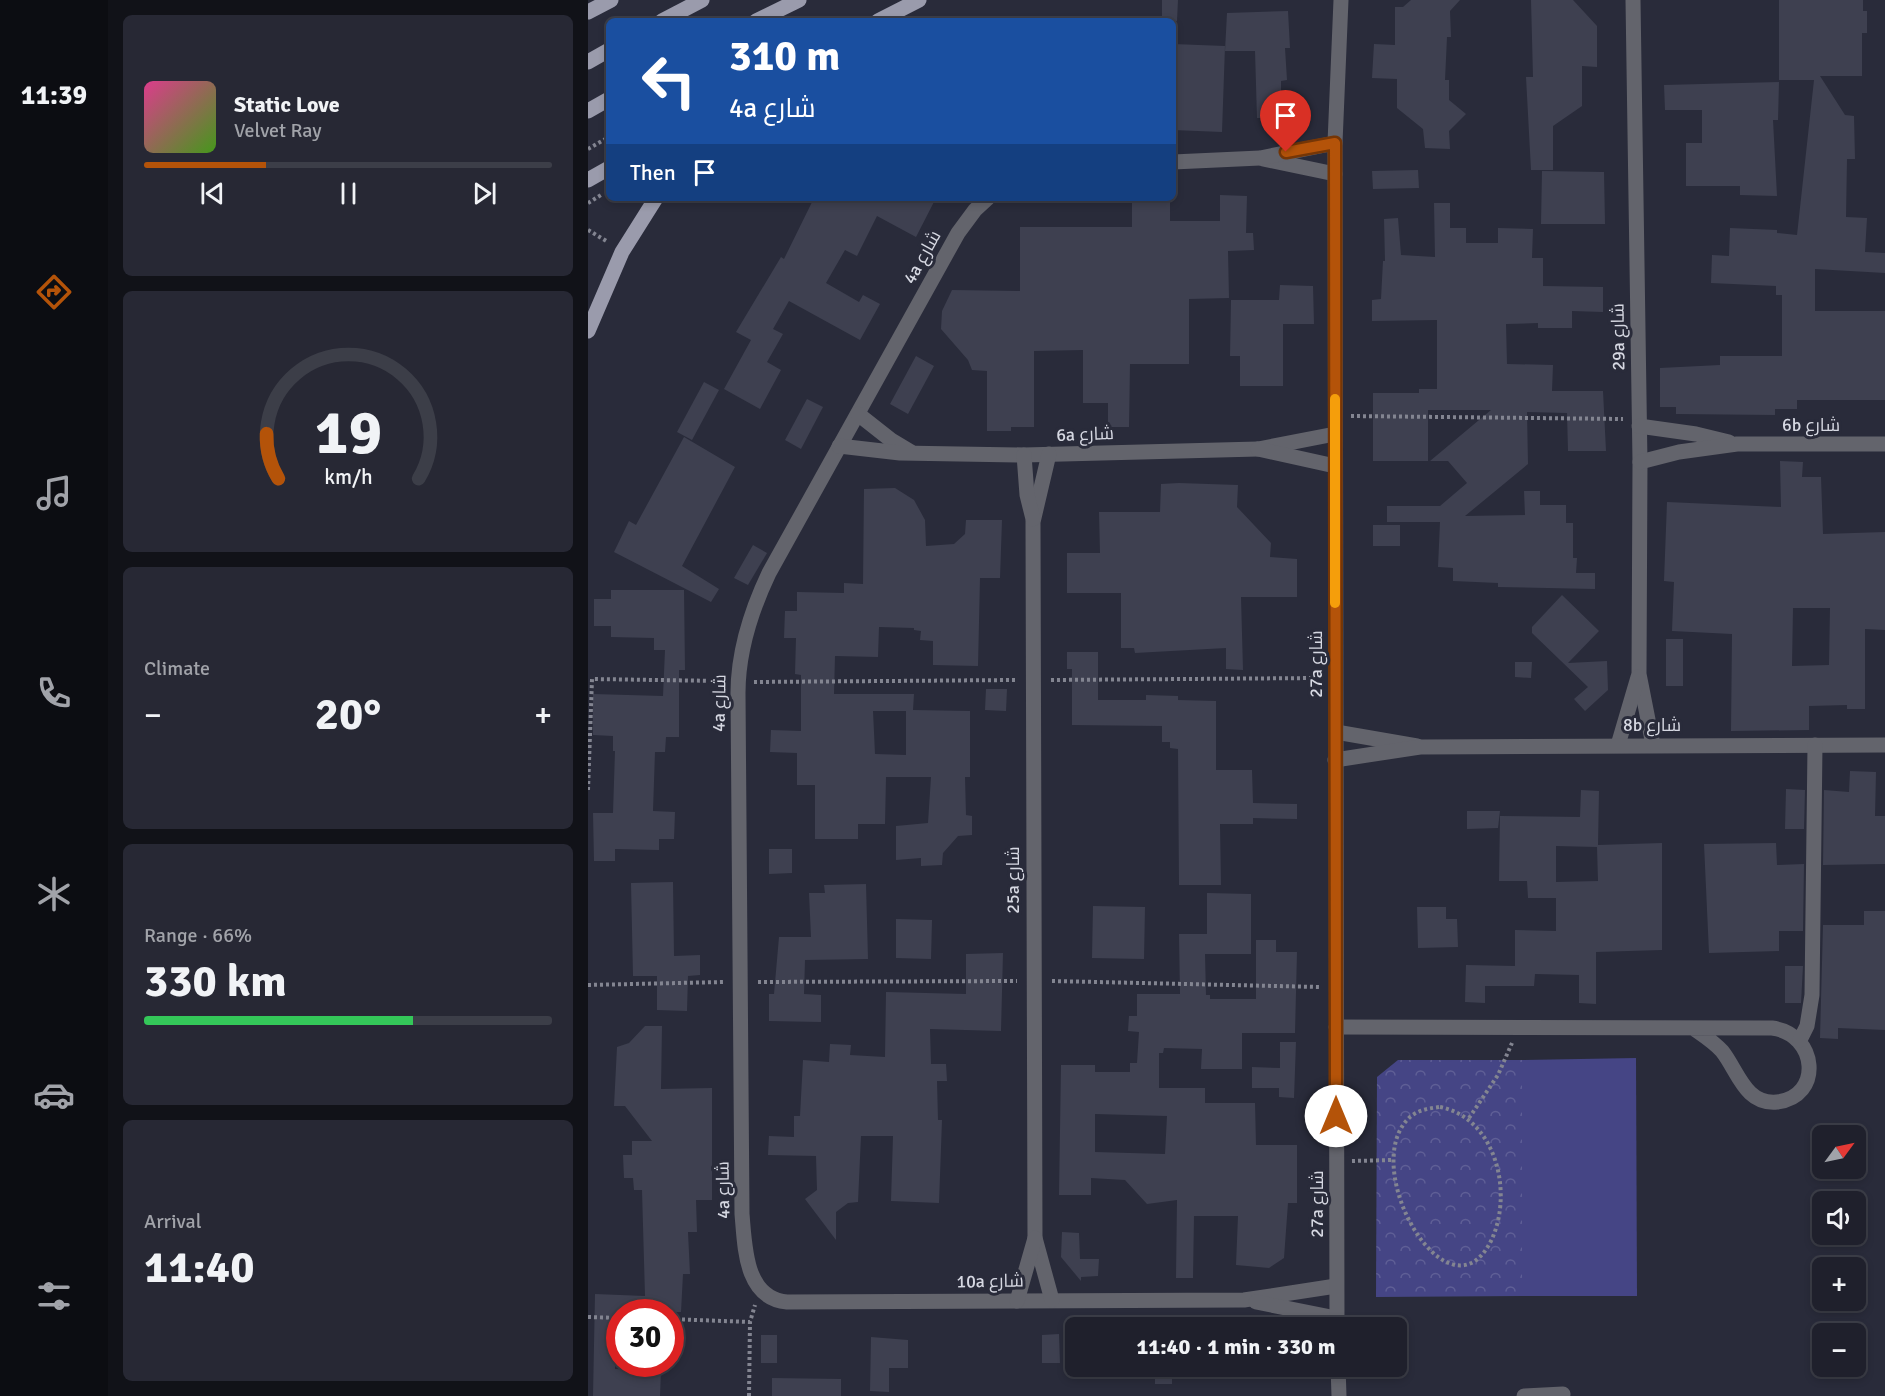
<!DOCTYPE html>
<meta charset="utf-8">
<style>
body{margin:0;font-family:Signika,Cairo,sans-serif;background:#272834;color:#f1f3f6;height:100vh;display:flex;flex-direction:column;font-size:22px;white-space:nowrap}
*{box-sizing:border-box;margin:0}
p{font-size:20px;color:#a1a3a9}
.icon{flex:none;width:33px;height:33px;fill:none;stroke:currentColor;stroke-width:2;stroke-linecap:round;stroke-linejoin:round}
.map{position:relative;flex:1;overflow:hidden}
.side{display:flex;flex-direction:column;gap:15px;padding:15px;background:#111218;width:480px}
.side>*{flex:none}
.guide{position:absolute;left:18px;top:18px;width:570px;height:183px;border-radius:9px;box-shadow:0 3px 9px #0003,0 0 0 2px #3c3e48;background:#1a4fa0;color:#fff;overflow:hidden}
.needle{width:39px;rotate:57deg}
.controls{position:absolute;left:1224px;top:1125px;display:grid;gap:12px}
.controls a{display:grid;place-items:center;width:54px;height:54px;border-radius:9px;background:#1f202c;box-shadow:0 3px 9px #0003,0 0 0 2px #3c3e48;font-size:30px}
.speed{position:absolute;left:18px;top:1299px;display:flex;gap:12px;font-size:30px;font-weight:700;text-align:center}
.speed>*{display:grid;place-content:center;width:78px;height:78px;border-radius:50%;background:#1f202c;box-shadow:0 3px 9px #0003,0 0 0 2px #3c3e48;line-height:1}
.speed .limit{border:9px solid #d22;background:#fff;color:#111}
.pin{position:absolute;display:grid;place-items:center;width:51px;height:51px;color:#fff;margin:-62px -26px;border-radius:50% 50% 50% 0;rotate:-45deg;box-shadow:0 0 6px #0007}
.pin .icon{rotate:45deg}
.me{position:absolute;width:66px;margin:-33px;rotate:0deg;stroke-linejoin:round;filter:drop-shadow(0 0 4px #0008)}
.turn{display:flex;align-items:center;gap:21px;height:126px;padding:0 24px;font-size:27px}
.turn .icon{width:78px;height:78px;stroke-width:2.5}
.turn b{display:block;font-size:42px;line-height:51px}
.then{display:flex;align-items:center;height:57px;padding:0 24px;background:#0003;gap:12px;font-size:22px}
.big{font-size:45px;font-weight:700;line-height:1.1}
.side .widget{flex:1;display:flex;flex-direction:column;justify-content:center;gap:9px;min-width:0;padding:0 21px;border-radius:9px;background:#272834}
.side .dial{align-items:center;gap:0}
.dial svg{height:156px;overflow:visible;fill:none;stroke:#3c3e48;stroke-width:7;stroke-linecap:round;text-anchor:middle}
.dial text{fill:#f1f3f6;stroke:none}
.song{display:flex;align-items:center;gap:18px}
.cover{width:72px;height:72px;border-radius:9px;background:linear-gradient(135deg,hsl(330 70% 55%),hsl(100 70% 35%))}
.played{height:6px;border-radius:3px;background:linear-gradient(90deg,#b45309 30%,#3c3e48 30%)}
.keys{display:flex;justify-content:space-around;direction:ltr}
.heat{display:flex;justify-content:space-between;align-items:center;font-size:33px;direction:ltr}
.charge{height:9px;border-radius:4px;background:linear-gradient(90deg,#34c759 66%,#3c3e48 0)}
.trip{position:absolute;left:477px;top:1317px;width:342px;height:60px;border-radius:9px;background:#1f202c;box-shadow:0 3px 9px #0003,0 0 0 2px #3c3e48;font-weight:700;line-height:60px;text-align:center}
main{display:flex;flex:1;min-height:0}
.tab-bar{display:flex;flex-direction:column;width:108px;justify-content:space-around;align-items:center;background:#0c0d12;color:#a1a3a9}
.tab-bar .icon{width:42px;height:42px}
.tab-bar .active{color:#b45309}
.tab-bar b{font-size:27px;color:#f1f3f6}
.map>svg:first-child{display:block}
.park{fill:url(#park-crowns)}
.pitch{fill:#454585}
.building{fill:#3e4050;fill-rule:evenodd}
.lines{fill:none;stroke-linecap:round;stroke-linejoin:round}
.path{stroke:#838591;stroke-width:4;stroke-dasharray:3 3;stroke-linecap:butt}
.minor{stroke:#63646c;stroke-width:15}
.major{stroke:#9a9bac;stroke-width:15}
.major-bridge{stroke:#9a9bac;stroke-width:15}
.route-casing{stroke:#753606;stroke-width:15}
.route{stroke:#b45309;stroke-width:10}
.slow{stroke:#f59e0b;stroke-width:10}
.labels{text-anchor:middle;stroke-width:6;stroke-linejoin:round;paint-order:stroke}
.street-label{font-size:18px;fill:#d6d8e2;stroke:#292b3a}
</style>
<main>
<nav class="tab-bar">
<b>11:39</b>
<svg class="icon active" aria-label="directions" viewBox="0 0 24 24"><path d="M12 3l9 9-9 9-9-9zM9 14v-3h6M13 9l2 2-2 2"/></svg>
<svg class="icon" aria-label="music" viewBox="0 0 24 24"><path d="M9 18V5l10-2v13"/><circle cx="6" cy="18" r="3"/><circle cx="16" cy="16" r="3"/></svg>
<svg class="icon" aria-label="phone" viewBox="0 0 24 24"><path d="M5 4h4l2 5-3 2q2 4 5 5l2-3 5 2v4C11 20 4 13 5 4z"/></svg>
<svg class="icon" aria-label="climate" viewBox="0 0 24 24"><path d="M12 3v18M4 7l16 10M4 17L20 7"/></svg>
<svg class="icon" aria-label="car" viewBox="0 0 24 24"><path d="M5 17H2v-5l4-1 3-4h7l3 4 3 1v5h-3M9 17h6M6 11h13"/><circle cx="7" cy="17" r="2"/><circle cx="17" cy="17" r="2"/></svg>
<svg class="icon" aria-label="filters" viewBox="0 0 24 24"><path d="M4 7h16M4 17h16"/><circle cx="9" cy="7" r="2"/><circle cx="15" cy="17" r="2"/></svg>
</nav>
<section class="side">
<div class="widget">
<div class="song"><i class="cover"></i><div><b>Static Love</b><p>Velvet Ray</p></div></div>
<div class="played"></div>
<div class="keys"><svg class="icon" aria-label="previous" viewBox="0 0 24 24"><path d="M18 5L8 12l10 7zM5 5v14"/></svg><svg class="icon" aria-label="pause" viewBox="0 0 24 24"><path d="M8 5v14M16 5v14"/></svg><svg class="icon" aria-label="next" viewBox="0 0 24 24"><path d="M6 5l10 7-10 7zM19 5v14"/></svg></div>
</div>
<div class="widget dial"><svg viewBox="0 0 100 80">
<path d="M14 69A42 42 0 1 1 86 69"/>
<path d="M14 69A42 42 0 0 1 8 46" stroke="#b45309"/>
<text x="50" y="56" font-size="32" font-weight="700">19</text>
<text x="50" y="72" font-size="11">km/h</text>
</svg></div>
<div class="widget"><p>Climate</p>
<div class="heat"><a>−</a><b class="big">20°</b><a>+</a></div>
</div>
<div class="widget"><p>Range · 66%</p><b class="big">330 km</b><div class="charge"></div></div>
<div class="widget"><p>Arrival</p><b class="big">11:40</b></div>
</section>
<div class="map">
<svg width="1297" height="1396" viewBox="0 0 1297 1396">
<defs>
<pattern id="park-crowns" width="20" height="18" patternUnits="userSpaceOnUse" patternTransform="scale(1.5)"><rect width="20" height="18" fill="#454585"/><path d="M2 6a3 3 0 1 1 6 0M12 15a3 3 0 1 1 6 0" fill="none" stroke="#5f5f96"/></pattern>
</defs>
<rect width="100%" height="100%" fill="#292b3a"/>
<path class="park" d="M810 1060H934V1296L788 1297 789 1077Z"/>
<path class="pitch" d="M1048 1058 1049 1296H934V1060Z"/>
<g class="building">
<path d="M574 0H590L589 21H574Z"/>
<path d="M823 0H872L862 11 863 37H859L857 80H861V100L878 114 861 131 862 149 837 148 835 129 809 108V79L784 78 786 44 807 45V7H815Z"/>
<path d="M943 0H985L1009 26V67L994 66V106L965 126V170H943L938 77H945Z"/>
<path d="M1191 0H1275V11H1279V33H1274V76H1232L1257 115 1266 116 1267 159H1259L1258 217 1279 218 1277 252 1297 253V273L1227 269V311H1297V400H1209V409H1187V415L1088 414V407H1072V368L1132 365V356H1194V295H1188V286L1123 283 1124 255 1141 256 1142 228 1189 230V233L1209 235 1226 80H1191Z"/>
<path d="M700 11 702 48H697L699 80 693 81V118H669L667 51H637L639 13Z"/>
<path d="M585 44 637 46 634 132 585 130Z"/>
<path d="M1191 82 1190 120H1185L1189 196 1152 195V186H1098V143H1114V110H1077L1076 85Z"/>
<path d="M830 170 831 188 785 189 784 171Z"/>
<path d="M954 171 1016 172 1017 224H953Z"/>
<path d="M632 195 659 196 658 233H665L666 250 640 251 641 298 601 299V364H542L541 427H520V403H495V350L446 351V427H423V431H399V371L384 370 380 360 353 329 354 311 364 290 432 291V227H544V198H582V221H632Z"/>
<path d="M226 198H348L328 237 289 216 269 256 257 250 238 283 271 302 275 295 292 304 272 340 201 301 185 329 195 334 179 362 193 370 172 409 136 389 163 340 148 332 193 257 196 259Z"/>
<path d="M846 203H862V228H878V243H910V228L945 229 944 258H955V286L1015 287V312L984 311V328H950V323L918 324 919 364 965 365 964 391H1015L1018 451H980L979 413 939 412 940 464 877 516 937 515 936 491H952V505H978V523H985V558H989L988 573H1007V589L910 587V583L865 581V568L850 567 852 522H799V506H852L879 483 860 461H842L903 410H840V461H785V393H831V389H849V320L784 321V300L793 299 795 261H797L796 219 810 218 813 255 847 257Z"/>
<path d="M692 285 725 286 726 324H695V386H652V356H642L643 300H691Z"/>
<path d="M328 356 346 366 320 414 302 404Z"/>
<path d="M116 382 131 390 104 440 89 432Z"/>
<path d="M219 399 235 407 213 449 197 440Z"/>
<path d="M96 437 147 467 94 566 131 589 123 602 26 552 41 521 48 525Z"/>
<path d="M1192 461 1215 462 1214 477H1233L1235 534 1297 532V630L1277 629V709H1259V705L1221 706V730L1143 731 1144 634 1084 631 1086 582 1076 581 1079 502 1193 507ZM1205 608H1242L1241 665 1204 666Z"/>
<path d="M591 483 650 485 649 507 683 543 682 557 709 559V597H653L655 670 638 669V648L547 653 546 648H533V593H479V553H512L511 512H572L573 484Z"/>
<path d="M307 488 326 500 337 520 338 546 366 544 377 534 378 520H414L412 578H392L390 666 345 665V641L332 640 333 631 326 630V628L291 627 290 657 247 656 246 694H326L325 710 382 711V777H377L378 815 384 816V835L370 836 355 853 354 865 333 866V858L308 860V826L340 823 343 777H298L297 824H270V839H227V785H209V753L182 752 183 730 213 731V675L207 674 208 638H196L197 611H209V592L256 593V583L275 584 276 489ZM285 711H318V755L287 754Z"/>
<rect x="785" y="525" width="27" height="21"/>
<path d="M165 545 179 553 160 585 146 578Z"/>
<path d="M23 590H96L97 670H91V737H78L77 752H67L65 811 87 812 86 839H71V850L27 849V861H6L5 813H25L27 751H25V736L5 735V694L75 696 77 650H66V638L23 637V626H6V599H23Z"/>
<path d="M974 595 1011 631 980 663 1019 661 1020 690 997 711 986 699 1000 687 944 633V627Z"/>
<rect x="1078" y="639" width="17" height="47"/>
<path d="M479 652H510V700H558V695L590 696V700L628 701V770H664L665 803 709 804V819L665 818V824H632L633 885H591L590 749 582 748V742H574V726L484 725V669H479Z"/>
<path d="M927 662H944L943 678 927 677Z"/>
<path d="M398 689H419L418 711 397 710Z"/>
<path d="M1262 771 1288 772 1287 816H1297V864L1235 865 1236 790 1261 792Z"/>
<path d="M1198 789 1217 790 1216 829H1197Z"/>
<path d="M993 790 1011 791 1010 845 1074 843V950L1008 952V1004L991 1003V975L947 974 946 986H897V1003L877 1002 878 965 927 966V930L968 931V898H940L939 881H911L912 816 992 817ZM968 846 1009 847 1010 881 968 882Z"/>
<path d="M879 811H912L910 828 879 829Z"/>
<path d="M1188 843 1189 865 1216 864 1215 931H1191V951L1121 953 1116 844Z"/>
<path d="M181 849H204V873L181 874Z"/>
<path d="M85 882 86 956 112 955V975L100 976 99 1011 69 1010V976H45L43 883Z"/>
<path d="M278 884 280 959 217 960 216 994 233 995V1022L181 1021V994H186L191 937H223L221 893H237L236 885Z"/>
<path d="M619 893 663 894V954H617L618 995H622V999H668V940H688V952H709L707 1033H654V1069H613L614 1049 576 1048 575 1053H571V1088H617V1103H667L668 1145H709V1203H700L696 1258 681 1268 648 1265 650 1216H606L605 1278H588L589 1200 559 1204 537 1180 503 1178V1195H471L473 1065H507V1072H542V1063H549L551 1032 540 1031 541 1016H549V994H592L591 934H619ZM507 1114 579 1116 577 1154 507 1152Z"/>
<path d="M505 906 557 907 556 959 504 958Z"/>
<path d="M829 907H858V919H869L870 947 830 948Z"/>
<path d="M1276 911H1297V1030L1250 1028V1039L1232 1038 1235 925H1276Z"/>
<path d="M308 919 344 920 343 959 308 958Z"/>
<path d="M415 953 413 1031 342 1029 343 1064H358L359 1081H349L350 1120H354L351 1203 303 1201 305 1136H273L270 1202 260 1203 248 1212V1240L217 1199 229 1190 228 1156 180 1155 181 1136 206 1137V1116H212L215 1060 241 1062 242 1044 263 1045 262 1055 297 1057 298 992 378 994V954Z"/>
<path d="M1197 966H1215L1213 1003H1197Z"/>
<path d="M57 1026H74L73 1089 124 1088V1200H108L109 1232H100L102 1274H95L93 1312 29 1314 27 1369 73 1371 72 1396H5L7 1294 57 1296 54 1190H46L45 1178H36L35 1155H44V1141H64L37 1106H26L29 1047 41 1043Z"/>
<path d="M692 1042H708L706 1098 691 1097V1088H664V1067L692 1068Z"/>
<path d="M474 1232 491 1233 492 1259H511L510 1276 493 1277V1281L473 1257Z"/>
<path d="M471 1334 472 1363H454V1335Z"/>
<rect x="173" y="1335" width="16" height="28"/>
<path d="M283 1337 320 1340V1368H301V1392L282 1391Z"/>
<rect x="567" y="1366" width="17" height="18"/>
<path d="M184 1378 253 1379V1396H184Z"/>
</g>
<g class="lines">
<g class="path">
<path d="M0 149 21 137"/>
<path d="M0 203 13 195"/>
<path d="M0 230 20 242"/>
<path d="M763 416 1035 419"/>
<path d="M463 680 731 678"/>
<path d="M166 682 428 680"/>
<path d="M0 790 4 679 134 681"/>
<path d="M464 981 732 987"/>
<path d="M170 982 429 981"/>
<path d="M0 985 135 982"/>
<path d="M852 1107C908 1118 926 1193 903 1241 860 1326 768 1166 822 1117 830 1110 842 1108 852 1107Z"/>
<path d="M881 1118 910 1075 924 1043"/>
<path d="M764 1161 805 1160"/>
<path d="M0 1317 32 1318"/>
<path d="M82 1319 162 1322"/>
<path d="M161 1396 162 1322 167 1305"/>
</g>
<g class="minor">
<path d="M1045 0 1052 462 1051 674 1065 745"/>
<path d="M675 159 747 174"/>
<path d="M585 162 672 158 747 143"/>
<path d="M400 198 387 210 370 233 181 573C163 611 150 650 150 693L154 1214C157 1248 157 1298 199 1302L656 1300 748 1286"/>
<path d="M270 414 303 440 323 452"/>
<path d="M1051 426 1108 434 1141 442"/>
<path d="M251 446 312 453 436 455 670 449 747 434"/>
<path d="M670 449 747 466"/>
<path d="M461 454 445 522 447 1238 464 1300"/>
<path d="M436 455 439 495 445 519"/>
<path d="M1052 462 1091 452 1149 444H1297"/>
<path d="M748 732 829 746"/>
<path d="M1030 745 1050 677"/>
<path d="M747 760 832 747 1297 745"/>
<path d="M748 1027 1184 1028C1230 1034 1235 1097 1189 1102 1157 1105 1150 1071 1134 1051 1126 1042 1115 1035 1105 1028"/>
<path d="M1212 1040 1219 1026 1224 995 1227 745"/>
<path d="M429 1301 447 1238"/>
<path d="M668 1302 748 1318"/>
<path d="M749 1328 747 143 753 0"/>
<path d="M750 1366 751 1396"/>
<path d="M936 1396 975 1394"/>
</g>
<g class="major">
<path d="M0 12 23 0"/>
<path d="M168 21 211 0"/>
<path d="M290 21 331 0"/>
<path d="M0 111 21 99"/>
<path d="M0 180 21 168"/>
<path d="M0 331 34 252 68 198"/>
</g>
<g class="major-bridge">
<path d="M74 21 114 0"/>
<path d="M0 62 21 50"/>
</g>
</g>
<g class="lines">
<g class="route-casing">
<path id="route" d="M698 152 747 143 748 1116"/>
</g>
<use href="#route" class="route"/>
<path class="slow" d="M747 603V399"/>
</g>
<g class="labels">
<g class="street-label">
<text transform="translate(334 257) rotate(-61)" y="6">4a شارع</text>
<text transform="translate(1030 337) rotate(-91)" y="6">29a شارع</text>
<text x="1223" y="431">6b شارع</text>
<text transform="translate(497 434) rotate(-2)" y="6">6a شارع</text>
<text transform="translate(728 664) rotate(-90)" y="6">27a شارع</text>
<text transform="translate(131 703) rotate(-89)" y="6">4a شارع</text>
<text x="1064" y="731">8b شارع</text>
<text transform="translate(425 880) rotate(-90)" y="6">25a شارع</text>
<text transform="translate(135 1190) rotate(-91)" y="6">4a شارع</text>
<text transform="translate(729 1204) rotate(-90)" y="6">27a شارع</text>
<text transform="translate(402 1281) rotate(-1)" y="6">10a شارع</text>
</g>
</g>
</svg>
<div class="controls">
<a><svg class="needle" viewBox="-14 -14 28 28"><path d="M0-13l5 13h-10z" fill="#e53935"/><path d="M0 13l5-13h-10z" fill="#a1a3a9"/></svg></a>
<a><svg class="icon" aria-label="sound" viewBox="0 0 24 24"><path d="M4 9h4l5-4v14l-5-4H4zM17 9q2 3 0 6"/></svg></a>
<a>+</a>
<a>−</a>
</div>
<div class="speed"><div class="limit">30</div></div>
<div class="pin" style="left:698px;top:152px;background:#d93025"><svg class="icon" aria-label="arrive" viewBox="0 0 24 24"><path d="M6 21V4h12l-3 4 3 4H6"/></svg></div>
<svg class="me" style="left:748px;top:1116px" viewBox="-20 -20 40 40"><circle r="19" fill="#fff"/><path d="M0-13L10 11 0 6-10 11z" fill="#b45309"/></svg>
<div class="trip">11:40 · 1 min · 330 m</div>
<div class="guide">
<div class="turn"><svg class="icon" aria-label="left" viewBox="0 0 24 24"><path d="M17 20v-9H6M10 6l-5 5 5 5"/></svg><div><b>310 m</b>4a شارع</div></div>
<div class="then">Then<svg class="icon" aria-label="arrive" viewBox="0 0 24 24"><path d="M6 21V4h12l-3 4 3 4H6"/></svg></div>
</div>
</div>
</main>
